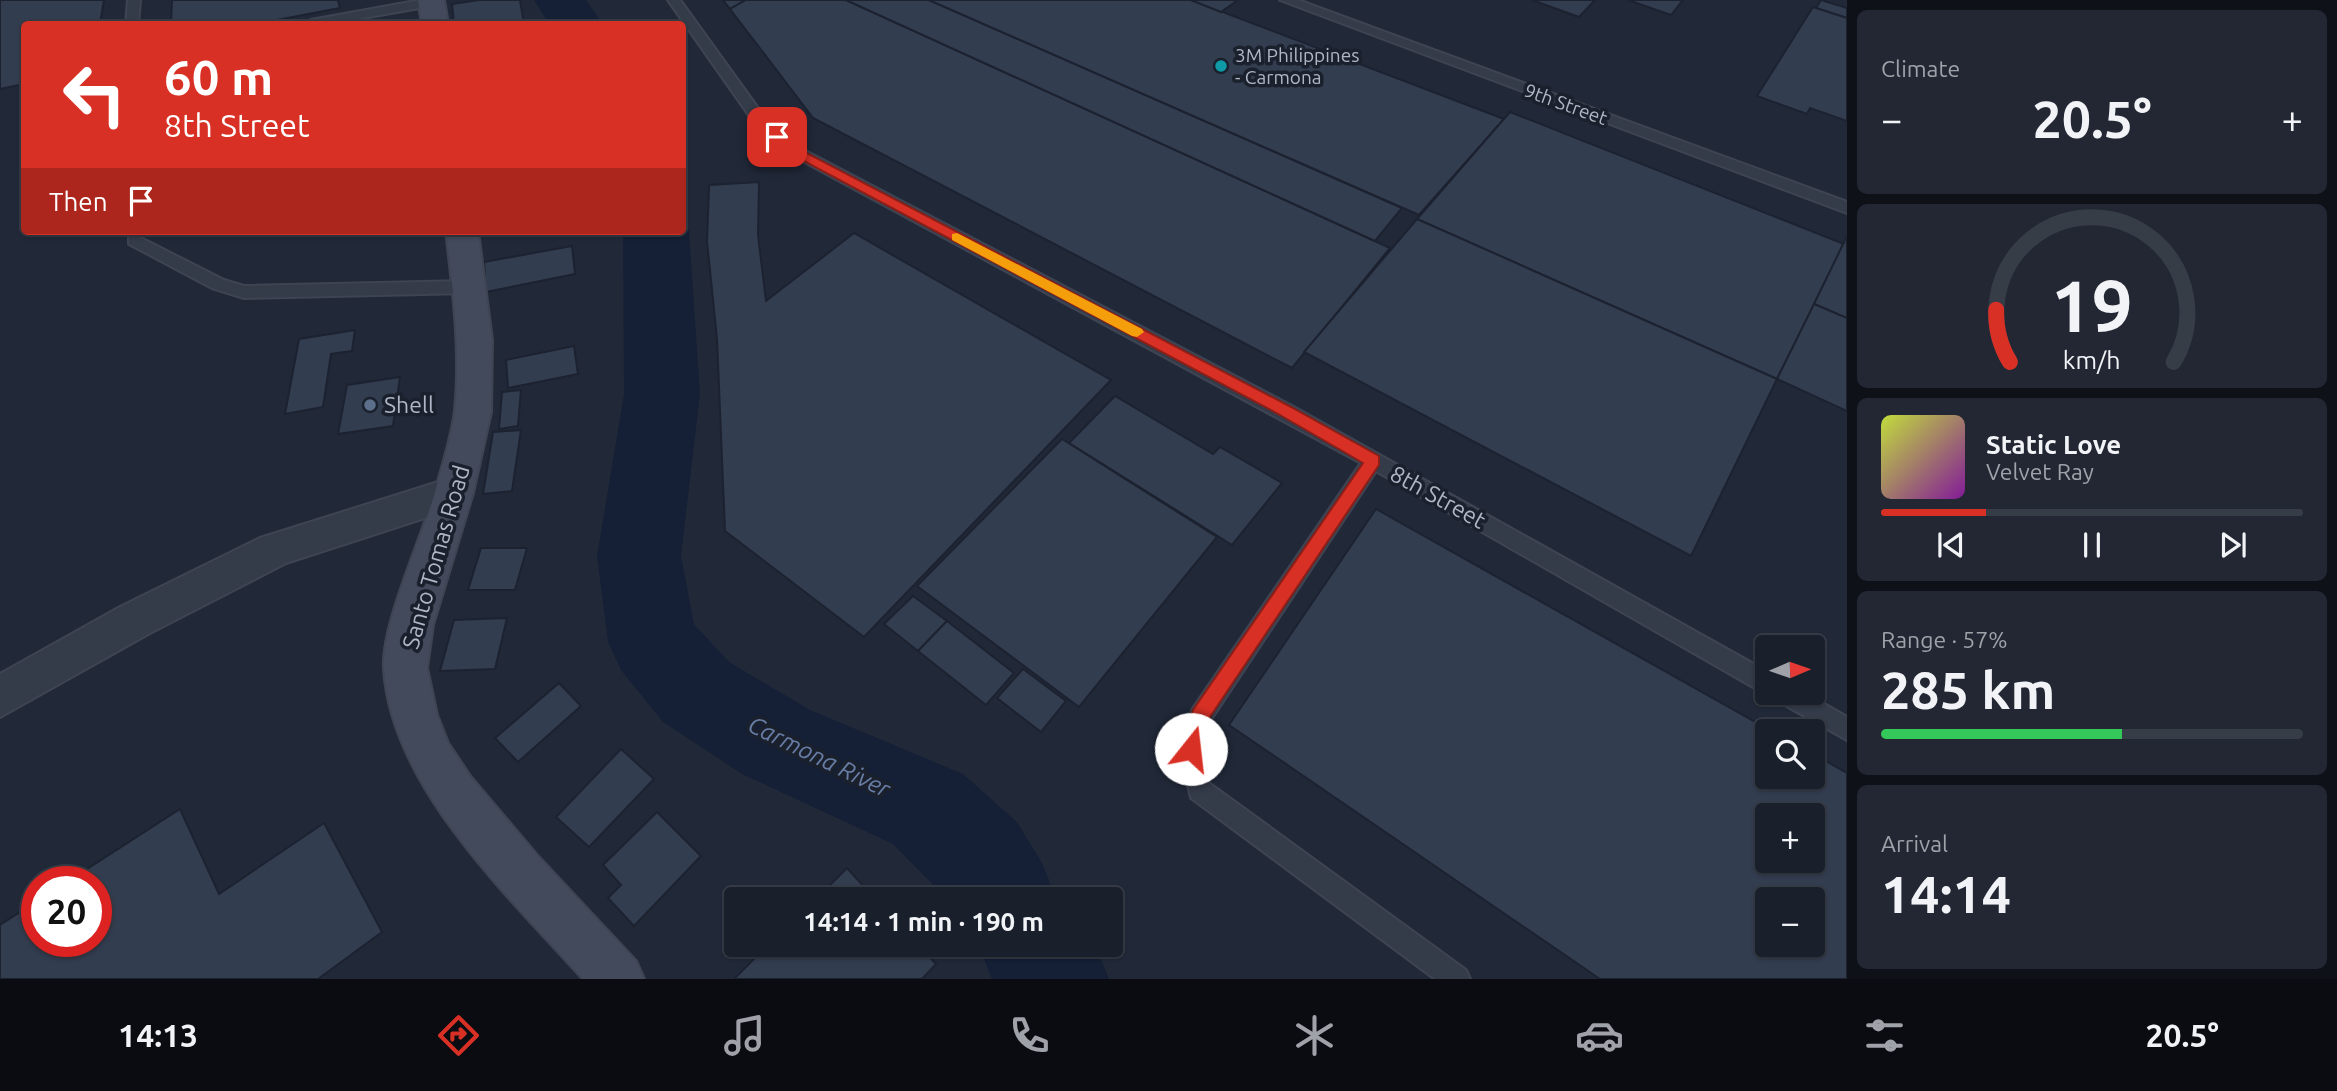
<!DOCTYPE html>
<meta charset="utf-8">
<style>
body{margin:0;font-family:Ubuntu,sans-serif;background:#222733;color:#f1f3f6;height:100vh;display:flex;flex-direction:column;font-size:26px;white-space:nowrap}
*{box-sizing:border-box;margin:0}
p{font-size:23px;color:#9fa2a9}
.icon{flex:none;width:38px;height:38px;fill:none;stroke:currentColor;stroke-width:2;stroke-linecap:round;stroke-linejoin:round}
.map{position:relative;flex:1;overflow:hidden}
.sheet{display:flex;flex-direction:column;gap:10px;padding:10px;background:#0e1118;width:490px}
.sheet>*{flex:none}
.hud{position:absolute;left:21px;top:21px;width:665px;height:214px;border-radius:7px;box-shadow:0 2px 5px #0004,0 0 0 2px #373d47;background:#d93025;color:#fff;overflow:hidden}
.needle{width:46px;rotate:88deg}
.buttons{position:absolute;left:1755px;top:635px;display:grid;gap:14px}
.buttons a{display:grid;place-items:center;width:70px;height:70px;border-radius:7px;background:#191f2b;box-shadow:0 2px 5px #0004,0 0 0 2px #373d47;font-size:35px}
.speed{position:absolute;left:21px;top:866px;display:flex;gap:14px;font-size:35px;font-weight:700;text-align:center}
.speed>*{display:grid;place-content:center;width:91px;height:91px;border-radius:50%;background:#191f2b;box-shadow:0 2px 5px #0004,0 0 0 2px #373d47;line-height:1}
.speed .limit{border:10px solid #d22;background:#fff;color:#111}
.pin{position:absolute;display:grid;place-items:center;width:60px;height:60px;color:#fff;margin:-30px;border-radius:14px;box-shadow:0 4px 10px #0006}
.me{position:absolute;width:77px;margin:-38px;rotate:16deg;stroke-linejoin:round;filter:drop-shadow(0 0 5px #0008)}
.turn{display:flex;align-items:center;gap:24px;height:147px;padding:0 28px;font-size:32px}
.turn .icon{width:91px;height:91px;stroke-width:2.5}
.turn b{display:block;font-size:49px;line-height:60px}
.then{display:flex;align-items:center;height:66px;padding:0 28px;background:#0003;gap:14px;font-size:26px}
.big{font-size:52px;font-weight:700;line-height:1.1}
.sheet .tile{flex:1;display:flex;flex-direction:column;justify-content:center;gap:10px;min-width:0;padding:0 24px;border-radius:10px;background:#222733}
.sheet .dial{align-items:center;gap:0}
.dial svg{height:182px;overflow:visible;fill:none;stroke:#373d47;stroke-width:7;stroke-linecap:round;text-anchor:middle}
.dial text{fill:#f1f3f6;stroke:none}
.song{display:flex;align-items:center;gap:21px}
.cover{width:84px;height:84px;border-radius:10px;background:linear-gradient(135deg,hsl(70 70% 55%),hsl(290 70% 35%))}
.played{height:7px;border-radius:4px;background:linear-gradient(90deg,#d93025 25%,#373d47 25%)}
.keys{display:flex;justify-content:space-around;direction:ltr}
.heat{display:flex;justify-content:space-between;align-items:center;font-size:38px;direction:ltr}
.charge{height:10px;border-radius:5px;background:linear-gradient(90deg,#34c759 57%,#373d47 0)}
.trip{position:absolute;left:724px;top:887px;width:399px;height:70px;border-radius:7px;background:#191f2b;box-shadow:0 2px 5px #0004,0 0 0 2px #373d47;font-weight:700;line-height:70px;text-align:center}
.tabs{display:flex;height:112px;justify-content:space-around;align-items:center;background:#0a0c11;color:#9fa2a9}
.tabs .icon{width:49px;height:49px}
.tabs .on{color:#d93025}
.tabs b{font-size:32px;color:#f1f3f6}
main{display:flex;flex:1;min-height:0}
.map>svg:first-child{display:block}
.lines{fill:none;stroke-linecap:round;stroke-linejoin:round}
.river{fill:#152036;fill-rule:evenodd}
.building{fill:#333d50;stroke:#1c2230;stroke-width:2;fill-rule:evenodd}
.lane-casing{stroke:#3e4452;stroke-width:4}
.street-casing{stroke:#3e4452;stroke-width:4}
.secondary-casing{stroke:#3e4452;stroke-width:4}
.lane{fill:#343b49;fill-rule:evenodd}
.street{fill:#343b49;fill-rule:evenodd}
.secondary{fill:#424a5c;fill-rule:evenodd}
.route{fill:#d93025;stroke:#8d1f18;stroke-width:2}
.slow{fill:#f59e0b}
.culture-dot{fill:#0f9aa8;stroke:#1a212d;stroke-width:2.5}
.service-dot{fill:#5c6f8a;stroke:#1a212d;stroke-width:2.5}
.labels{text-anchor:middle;stroke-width:7;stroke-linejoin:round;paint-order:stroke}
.far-poi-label{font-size:19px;fill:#afb6c5;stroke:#1a212d;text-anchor:start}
.far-street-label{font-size:19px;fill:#afb6c5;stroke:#1a212d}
.poi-label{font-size:23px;fill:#afb6c5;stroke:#1a212d;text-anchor:start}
.street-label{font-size:23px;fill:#afb6c5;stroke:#1a212d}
.water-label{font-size:24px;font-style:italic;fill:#687da5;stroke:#1a212d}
</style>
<main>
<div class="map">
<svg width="1847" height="979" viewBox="0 0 1847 979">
<rect width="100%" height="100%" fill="#212939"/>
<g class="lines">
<g class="river">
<path d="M534 0H586L603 24H549Z"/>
<path d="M682 221 689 231 700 394 681 556 694 624 729 662 810 710 963 774 1017 822 1042 863 1057 900H948L893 844 742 774 663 722 621 670 608 642 597 556 624 394 623 231H682Z"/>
<path d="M978 945H1095L1109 979H992Z"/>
</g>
</g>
<g class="building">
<path d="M0 0H104L100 24H24V84L0 89Z"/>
<path d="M172 0H338L340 8 256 24H171Z"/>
<path d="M479 0H520L524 24H454L452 4Z"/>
<path d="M723 0H746L730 9Z"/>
<path d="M746 0H846L1390 248 1292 368 813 118 730 9Z"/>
<path d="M846 0H929L1402 208 1375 241Z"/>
<path d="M929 0H1191L1504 119 1419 215Z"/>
<path d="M1191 0H1238L1221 12Z"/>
<path d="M1532 0H1595L1579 17Z"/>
<path d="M1628 0H1683L1671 15Z"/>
<path d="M1821 0 1847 8V18L1816 8Z"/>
<path d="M1813 7 1847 18V121L1810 108 1807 114 1757 96Z"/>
<path d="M1510 112 1844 244 1777 379 1417 219Z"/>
<path d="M759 182 758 235 766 301 854 233 1111 380 864 637 725 531 717 339 707 241 709 185Z"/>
<path d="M1417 219 1777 379 1691 556 1304 352Z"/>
<path d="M1847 236V318L1814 304Z"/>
<path d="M572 246 575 274 486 292 484 262Z"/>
<path d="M1814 304 1847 318V411L1777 379Z"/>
<path d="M355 330 352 351 331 354 323 407 285 414 299 339Z"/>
<path d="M574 346 578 374 508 388 506 360Z"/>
<path d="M400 377 393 426 338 434 347 385Z"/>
<path d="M521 390 518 426 499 429 502 392Z"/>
<path d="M1115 396 1213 454 1220 447 1282 483 1232 545 1069 443Z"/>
<path d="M521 430 512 491 483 494 493 432Z"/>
<path d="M1062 439 1217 537 1079 707 917 586Z"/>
<path d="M1376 509 1773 732H1768V777H1813V754L1847 773V979H1600L1229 725ZM1768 816H1813V861H1768ZM1768 900H1813V945H1768Z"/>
<path d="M481 548H527L515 590H468Z"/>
<path d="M913 596 947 621 918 651 884 624Z"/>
<path d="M507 618 495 669 440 671 454 620Z"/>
<path d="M947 621 1014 673 986 705 918 651Z"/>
<path d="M1023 669 1066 701 1041 732 997 698Z"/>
<path d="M559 683 581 706 518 762 495 738Z"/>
<path d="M621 749 654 779 589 847 556 817Z"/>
<path d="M180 809 219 894 324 823 382 932 318 979H0V925L37 901V942H96V882H67Z"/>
<path d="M657 812 701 856 634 926 608 898 621 885 603 865Z"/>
<path d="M847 868 876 900H815Z"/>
<path d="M768 945H918L936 964 922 979H734Z"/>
</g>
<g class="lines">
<g class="lane-casing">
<g id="lane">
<path d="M128 0H140L138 24H126Z"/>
<path d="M421 0 437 2 431 6 329 24H305L311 20Z"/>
<path d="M668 0H680L768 122 796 146 1292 406 1768 672V693H1771L1768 694 1760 691 1376 471 1210 721 1202 749 1209 783 1466 970 1470 979H1435L1191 798 1180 749 1192 710 1361 463 786 152 758 128Z"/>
<path d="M1280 0H1298L1847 202V213Z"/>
<path d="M135 235 224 280 244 286 468 281 476 287 468 293 244 298 212 288 129 244V236Z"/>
<path d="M1773 693H1805L1847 717V740L1776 700Z"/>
</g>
</g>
<g class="street-casing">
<path id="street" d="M454 477 468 482 473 493 468 504 286 563 150 633 0 717V674L120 607 260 538Z"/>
</g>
<g class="secondary-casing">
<g id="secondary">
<path d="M418 0H444L448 24H422Z"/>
<path d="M446 231H478L492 340 491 412 473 493 433 625 427 668 437 715 448 743 470 776 536 854 636 961 644 979H583C509 896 391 787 384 669 381 625 422 538 435 492 442 466 452 437 455 410 461 350 453 291 446 231Z"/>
</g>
</g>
<use href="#lane" class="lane"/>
<use href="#street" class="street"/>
<use href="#secondary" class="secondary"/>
</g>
<path class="route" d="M777 134 795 147 1291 407 1379 456V465L1208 720 1198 755 1191 758 1184 755 1181 749 1193 710 1363 463 1280 415 787 152 771 137Z"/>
<path class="slow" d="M957 233 1142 329 1144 332 1137 337 1132 336 952 240V234Z"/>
<circle class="culture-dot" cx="1221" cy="66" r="7"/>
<circle class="service-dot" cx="370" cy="405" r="7"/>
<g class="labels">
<g class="far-poi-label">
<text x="1235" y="62">3M Philippines<tspan x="1235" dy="22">- Carmona</tspan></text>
</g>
<g class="far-street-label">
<text transform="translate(1566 104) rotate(20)" y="7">9th Street</text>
</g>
<g class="poi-label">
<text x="384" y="413">Shell</text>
</g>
<g class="street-label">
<text transform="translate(1438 497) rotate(29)" y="8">8th Street</text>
<text transform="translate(436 557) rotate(-74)" y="8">Santo Tomas Road</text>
</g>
<g class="water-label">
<text transform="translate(819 757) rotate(26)" y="8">Carmona River</text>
</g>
</g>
</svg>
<div class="buttons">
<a><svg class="needle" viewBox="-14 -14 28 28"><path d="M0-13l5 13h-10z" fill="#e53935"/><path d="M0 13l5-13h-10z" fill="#9fa2a9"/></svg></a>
<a><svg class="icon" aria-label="search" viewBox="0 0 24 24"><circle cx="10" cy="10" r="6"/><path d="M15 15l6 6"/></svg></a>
<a>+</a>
<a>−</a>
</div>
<div class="speed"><div class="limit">20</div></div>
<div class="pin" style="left:777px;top:137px;background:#d93025"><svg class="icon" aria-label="arrive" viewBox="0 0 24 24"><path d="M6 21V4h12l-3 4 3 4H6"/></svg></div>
<svg class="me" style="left:1191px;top:749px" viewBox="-20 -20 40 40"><circle r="19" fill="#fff"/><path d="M0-13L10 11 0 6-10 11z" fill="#d93025"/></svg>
<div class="trip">14:14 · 1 min · 190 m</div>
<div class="hud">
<div class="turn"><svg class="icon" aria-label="left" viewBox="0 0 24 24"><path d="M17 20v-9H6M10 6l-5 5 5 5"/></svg><div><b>60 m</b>8th Street</div></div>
<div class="then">Then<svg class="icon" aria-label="arrive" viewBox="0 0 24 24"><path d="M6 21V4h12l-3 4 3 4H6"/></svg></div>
</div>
</div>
<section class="sheet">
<div class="tile"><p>Climate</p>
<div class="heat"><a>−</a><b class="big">20.5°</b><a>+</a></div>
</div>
<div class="tile dial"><svg viewBox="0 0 100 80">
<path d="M14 69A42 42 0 1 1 86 69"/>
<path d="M14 69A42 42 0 0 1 8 46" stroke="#d93025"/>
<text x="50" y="56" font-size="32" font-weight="700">19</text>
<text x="50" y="72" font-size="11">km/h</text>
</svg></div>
<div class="tile">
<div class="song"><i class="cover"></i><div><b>Static Love</b><p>Velvet Ray</p></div></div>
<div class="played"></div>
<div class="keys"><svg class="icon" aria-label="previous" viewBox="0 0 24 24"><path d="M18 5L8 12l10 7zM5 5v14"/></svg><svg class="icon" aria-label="pause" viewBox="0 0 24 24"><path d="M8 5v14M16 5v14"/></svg><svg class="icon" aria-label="next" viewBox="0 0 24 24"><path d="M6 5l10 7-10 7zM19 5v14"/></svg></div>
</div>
<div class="tile"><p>Range · 57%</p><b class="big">285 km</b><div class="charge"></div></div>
<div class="tile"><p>Arrival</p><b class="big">14:14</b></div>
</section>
</main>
<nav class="tabs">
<b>14:13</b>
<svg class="icon on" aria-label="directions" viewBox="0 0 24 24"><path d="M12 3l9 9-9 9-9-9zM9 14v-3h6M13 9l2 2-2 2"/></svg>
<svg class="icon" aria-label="music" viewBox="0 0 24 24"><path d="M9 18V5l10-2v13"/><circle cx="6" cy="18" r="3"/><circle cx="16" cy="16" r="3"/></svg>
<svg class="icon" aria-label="phone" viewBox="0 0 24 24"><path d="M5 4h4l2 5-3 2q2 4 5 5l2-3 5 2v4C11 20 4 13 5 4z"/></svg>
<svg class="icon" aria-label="climate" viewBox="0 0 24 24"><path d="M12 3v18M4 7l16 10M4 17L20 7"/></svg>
<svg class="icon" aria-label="car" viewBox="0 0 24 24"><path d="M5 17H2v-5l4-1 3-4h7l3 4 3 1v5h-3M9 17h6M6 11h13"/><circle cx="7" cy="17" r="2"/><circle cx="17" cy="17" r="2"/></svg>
<svg class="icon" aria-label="filters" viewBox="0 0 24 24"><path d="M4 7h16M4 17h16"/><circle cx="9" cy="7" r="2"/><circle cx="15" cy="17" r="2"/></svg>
<b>20.5°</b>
</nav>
